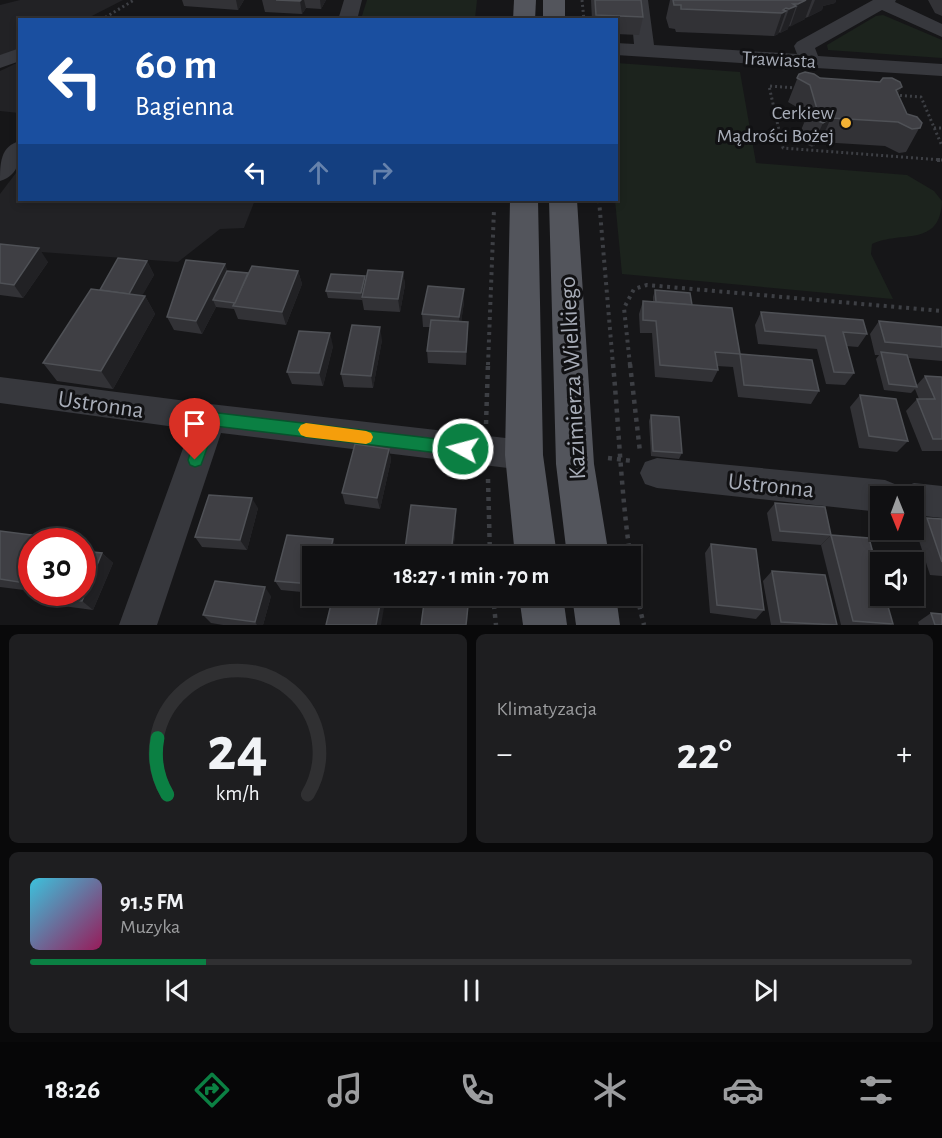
<!DOCTYPE html>
<html lang="pl">
<meta charset="utf-8">
<style>
body{margin:0;font-family:"Alegreya Sans",sans-serif;background:#1e1e20;color:#f1f3f6;height:100vh;display:flex;flex-direction:column;font-size:22px;white-space:nowrap}
*{box-sizing:border-box;margin:0}
p{font-size:20px;color:#9c9d9f}
.icon{flex:none;width:33px;height:33px;fill:none;stroke:currentColor;stroke-width:2;stroke-linecap:round;stroke-linejoin:round}
.map{position:relative;height:625px;overflow:hidden}
.details{display:flex;flex-direction:column;gap:9px;padding:9px;background:#09090a;flex:1}
.details>*{flex:none}
.banner{position:absolute;left:18px;top:18px;width:600px;height:183px;border-radius:0px;box-shadow:0 3px 9px #0003,0 0 0 2px #303032;background:#1a4fa0;color:#fff;overflow:hidden}
.needle{width:39px;rotate:179deg}
.buttons{position:absolute;left:870px;top:486px;display:grid;gap:12px}
.buttons a{display:grid;place-items:center;width:54px;height:54px;border-radius:0px;background:#101012;box-shadow:0 3px 9px #0003,0 0 0 2px #303032;font-size:30px}
.speed{position:absolute;left:18px;top:528px;display:flex;gap:12px;font-size:30px;font-weight:700;text-align:center}
.speed>*{display:grid;place-content:center;width:78px;height:78px;border-radius:50%;background:#101012;box-shadow:0 3px 9px #0003,0 0 0 2px #303032;line-height:1}
.speed .limit{border:9px solid #d22;background:#fff;color:#111}
.pin{position:absolute;display:grid;place-items:center;width:51px;height:51px;color:#fff;margin:-62px -26px;border-radius:50% 50% 50% 0;rotate:-45deg;box-shadow:0 0 6px #0007}
.pin .icon{rotate:45deg}
.me{position:absolute;width:66px;margin:-33px;rotate:277deg;stroke-linejoin:round;filter:drop-shadow(0 0 4px #0008)}
.turn{display:flex;align-items:center;gap:21px;height:126px;padding:0 18px;font-size:27px}
.turn .icon{width:78px;height:78px;stroke-width:2.5}
.turn b{display:block;font-size:42px;line-height:51px}
.lanes{display:flex;align-items:center;height:57px;padding:0 18px;background:#0003;justify-content:center;gap:30px;direction:ltr}
.lanes .off{opacity:.35}
.big{font-size:45px;font-weight:700;line-height:1.1}
.details .widget{flex:1;display:flex;flex-direction:column;justify-content:center;gap:9px;min-width:0;padding:0 21px;border-radius:9px;background:#1e1e20}
.details .dial{align-items:center;gap:0}
.dial svg{height:156px;overflow:visible;fill:none;stroke:#303032;stroke-width:7;stroke-linecap:round;text-anchor:middle}
.dial text{fill:#f1f3f6;stroke:none}
.song{display:flex;align-items:center;gap:18px}
.cover{width:72px;height:72px;border-radius:9px;background:linear-gradient(135deg,hsl(190 70% 55%),hsl(330 70% 35%))}
.played{height:6px;border-radius:3px;background:linear-gradient(90deg,#0b8043 20%,#303032 20%)}
.keys{display:flex;justify-content:space-around;direction:ltr}
.heat{display:flex;justify-content:space-between;align-items:center;font-size:33px;direction:ltr}
.details .tiles{flex:1;display:grid;gap:9px;grid-template-columns:1fr 1fr}
.widget:last-child{grid-column:span 2}
.trip{position:absolute;left:302px;top:546px;width:339px;height:60px;border-radius:0px;background:#101012;box-shadow:0 3px 9px #0003,0 0 0 2px #303032;font-weight:700;line-height:60px;text-align:center}
.tabs{display:flex;height:96px;justify-content:space-around;align-items:center;background:#060607;color:#9c9d9f}
.tabs .icon{width:42px;height:42px}
.tabs .on{color:#0b8043}
.tabs b{font-size:27px;color:#f1f3f6}
.map>svg:first-child{display:block}
.built{fill:#222225}
.green{fill:#1c231d}
.lines{fill:none;stroke-linecap:round;stroke-linejoin:round}
.path-far2{stroke:#3d3f44;stroke-width:3;stroke-dasharray:2 3;stroke-linecap:butt}
.path-far1{stroke:#3d3f44;stroke-width:4;stroke-dasharray:3 4.5;stroke-linecap:butt}
.path{stroke:#3d3f44;stroke-width:4.5;stroke-dasharray:4 5;stroke-linecap:butt}
.minor{fill:#37383d;fill-rule:evenodd}
.major{fill:#53555c;fill-rule:evenodd}
.wall{fill:#323236}
.shaded-wall{fill:#212124}
.building{fill:#3f3f44;stroke:#4f5156;stroke-width:1.5}
.route{fill:#0b8043;stroke:#07532c;stroke-width:1.5}
.slow{fill:#f59e0b}
.poi-dot{fill:#f2b134;stroke:#111113;stroke-width:2}
.labels{text-anchor:middle;stroke-width:6;stroke-linejoin:round;paint-order:stroke}
.far-street-label{font-size:20px;fill:#a8adb8;stroke:#111113}
.far-poi-label{font-size:20px;fill:#a8adb8;stroke:#111113;text-anchor:end}
.street-label{font-size:24px;fill:#a8adb8;stroke:#111113}
</style>
<div class="map">
<svg width="942" height="625" viewBox="0 0 942 625">
<rect width="100%" height="100%" fill="#161618"/>
<g class="built">
<path d="M20 0H123L86 19 20 20 19 49 0 57V5Z"/>
<path d="M19 62V113L0 111V71Z"/>
<path d="M19 169 20 200H255L244 228 220 229 178 262 0 249V194Z"/>
</g>
<g class="green">
<path d="M367 0H477L475 19H361Z"/>
<path d="M883 15 942 40V58L828 50 827 45 876 16Z"/>
<path d="M617 63 740 72 756 163 907 175 934 191 942 201C940 248 902 230 872 244L871 254 893 299 622 274 615 200Z"/>
</g>
<g class="lines">
<g class="path-far2">
<path d="M582 0 584 20"/>
<path d="M101 20 134 0"/>
<path d="M797 88 769 86 783 148 942 160"/>
<path d="M895 95 921 97 942 146"/>
<path d="M934 128H942"/>
</g>
<g class="path-far1">
<path d="M937 160H942"/>
<path d="M599 200 613 365"/>
<path d="M488 365 494 209"/>
<path d="M630 365 624 308 634 289 647 285 942 311"/>
</g>
<g class="path">
<path d="M613 364C621 449 622 542 644 625"/>
<path d="M630 364 640 452"/>
<path d="M486 424 488 364"/>
<path d="M608 458 633 461"/>
<path d="M488 479 490 556"/>
<path d="M493 596 496 625"/>
</g>
<g class="minor">
<path d="M344 0H362L357 20H338Z"/>
<path d="M630 0H648L654 45 797 54 794 46 797 42 873 0H896L895 2 942 24V37L882 10 815 48 818 56 942 64V76L616 55V43L634 44Z"/>
<path d="M20 48V61L0 68V55Z"/>
<path d="M20 141C20 158 20 175 0 181 0 164 0 146 20 141Z"/>
<path d="M0 377 210 404 524 440 536 444 541 455 536 466 524 470 221 433 157 625H119L190 429 0 403Z"/>
<path d="M657 458 885 480 897 485 900 491 902 488 914 483 942 486V518L914 515V496H880V512L657 488 645 484 640 473 645 462Z"/>
</g>
<g class="major">
<path d="M514 0H536L535 20H513Z"/>
<rect x="543" y="0" width="22" height="20"/>
<path d="M510 200H538L543 455 557 556H515L505 455Z"/>
<path d="M549 200H577L594 464 609 556H567L556 464Z"/>
<path d="M519 596H563L567 625H523Z"/>
<path d="M572 596H616L620 625H576Z"/>
</g>
</g>
<g class="wall">
<path d="M182 0H244L238 10 184 6Z"/>
<path d="M262 0H326L321 9 306 8 302 14 265 12Z"/>
<path d="M591 0H641L643 17 639 35 616 34V20H592Z"/>
<path d="M670 0H836L835 3 823 6 822 10 808 17 805 18V19L788 27V29L780 33 779 32 778 34 774 36 676 32 675 29 669 28 666 18Z"/>
<path d="M928 0H942V16L935 13Z"/>
<path d="M799 74 898 94 907 114 922 123 906 152 899 153 885 146 820 142 812 147 798 140 799 135 804 123 800 109 788 102Z"/>
<path d="M0 244 48 262 23 298 0 295Z"/>
<path d="M147 261 154 275 142 295 145 296 155 314 113 389 57 381 43 363 99 290Z"/>
<path d="M225 264 227 271 248 273 298 271 302 284 286 325 238 319 234 309 216 307 202 334 174 330 167 317Z"/>
<path d="M403 272 405 285 400 312 364 310 362 299V300L328 298 326 291 365 276 366 280Z"/>
<path d="M464 289V302L461 322H468L466 365 428 363 427 351 430 327H423L422 314Z"/>
<path d="M655 290 692 305 740 354 819 391 811 404 738 397 733 367 717 366 718 370 712 382 655 377 652 333H640L639 314 643 301 653 302V297Z"/>
<path d="M761 312 867 334 858 347 846 346 854 373 845 385 826 384 817 349 758 344 755 325Z"/>
<path d="M879 321 942 327V361L908 358 916 386 925 376 942 377V451H922L906 411 917 399H919L915 389 911 393 884 390 876 359 879 355H875L870 334Z"/>
<path d="M382 340 373 388 344 387 341 374Z"/>
<path d="M333 346 323 386 292 384 287 372Z"/>
<path d="M860 395 908 441 897 452 859 448 850 407Z"/>
<path d="M651 415 682 453 679 459 651 456 649 421Z"/>
<path d="M389 449 391 460 380 509 345 504 342 493Z"/>
<path d="M775 503 831 535 821 545 772 541 767 513Z"/>
<path d="M258 508 247 550 202 547 195 537Z"/>
<path d="M927 518 942 519V576L930 575 915 528Z"/>
<path d="M456 519 453 556H406L405 549Z"/>
<path d="M0 531 32 542V591L0 587Z"/>
<path d="M287 535 333 539 336 549 335 556H312V593L281 590 275 581Z"/>
<path d="M831 535 893 624 891 625H841L821 545Z"/>
<path d="M711 544 764 610 756 619 710 613 705 553Z"/>
<path d="M102 553 113 563 93 610 63 606 51 597Z"/>
<path d="M772 571 837 625H771L763 581Z"/>
<path d="M271 596 263 625H223L211 623 203 615Z"/>
<path d="M931 613 942 625H919L918 622Z"/>
</g>
<g class="shaded-wall">
<path d="M236 0H244L238 10Z"/>
<path d="M301 0H304L306 8 302 14 300 1Z"/>
<path d="M320 0H326L321 9Z"/>
<path d="M806 0H812L805 19 790 27 798 4Z"/>
<path d="M815 0H836L835 3 823 6 822 10 808 17Z"/>
<path d="M796 6 788 29 780 33 789 9Z"/>
<path d="M786 8 785 12 786 11 778 34 774 36 783 10Z"/>
<path d="M902 87 889 111 896 90Z"/>
<path d="M831 118 820 142 812 147 823 123Z"/>
<path d="M39 248 48 262 23 298 14 285Z"/>
<path d="M147 261 154 275 136 307 128 294Z"/>
<path d="M225 264 230 278 213 300 216 307 202 334 196 321Z"/>
<path d="M298 271 302 284 286 325 282 312Z"/>
<path d="M403 272 405 285 400 312 398 299Z"/>
<path d="M365 276 366 282 362 297V300L361 293Z"/>
<path d="M464 289V302L460 330 459 317Z"/>
<path d="M145 296 155 314 113 389 101 371Z"/>
<path d="M468 322V335L466 365V352Z"/>
<path d="M380 327 382 340 373 388 371 376Z"/>
<path d="M330 333 333 346 323 386 319 373Z"/>
<path d="M389 449 391 460 380 509 377 498Z"/>
<path d="M252 498 258 508 247 550 240 540Z"/>
<path d="M456 509V519L453 556H452Z"/>
<path d="M48 537 53 542H45Z"/>
<path d="M333 539 336 549 335 556H329Z"/>
<path d="M102 553 113 563 93 610 82 601Z"/>
<path d="M32 569V588L25 583Z"/>
<path d="M265 587 271 596 263 625H257L255 622Z"/>
<path d="M469 596 467 625H466Z"/>
<path d="M381 599 384 608 381 625H376Z"/>
</g>
<g class="building">
<path d="M276 0H301L300 1Z"/>
<path d="M595 0H641L643 17 596 15Z"/>
<path d="M673 0H806L798 4H793L796 6 789 9 786 8 783 10 786 11 782 13 681 9V5H674Z"/>
<path d="M805 72 814 74 820 78 880 82 883 78H892L900 82 902 87 896 90 907 114 917 117 922 123 920 128 912 129 898 122 831 118 823 123 808 117 809 111 817 109 810 85 797 78 799 74Z"/>
<path d="M0 244 39 248 14 285 0 283Z"/>
<path d="M118 258 147 261 129 294 100 290Z"/>
<path d="M186 260 225 264 196 321 167 317Z"/>
<path d="M252 266 298 271 282 312 233 306Z"/>
<path d="M368 270 403 272 398 299 362 297Z"/>
<path d="M227 271 248 273 235 303 213 300Z"/>
<path d="M331 274 365 276 361 293 326 291Z"/>
<path d="M428 286 464 289 459 317 422 314Z"/>
<path d="M91 289 145 296 101 371 43 363Z"/>
<path d="M655 290 690 293 692 305 656 302Z"/>
<path d="M643 301 732 308 740 354 715 352 718 370 660 365 656 321 643 320Z"/>
<path d="M761 312 863 320 867 334 843 332 854 373 834 372 825 336 765 331Z"/>
<path d="M431 320 468 322 466 352 427 351Z"/>
<path d="M879 321 942 327V347L885 342Z"/>
<path d="M352 325 380 327 371 376 341 374Z"/>
<path d="M299 331 330 333 319 373 287 372Z"/>
<path d="M881 352 907 355 917 387 889 384Z"/>
<path d="M740 354 812 360 819 391 744 385Z"/>
<path d="M925 376 942 377V439H933L917 399H935Z"/>
<path d="M860 395 896 399 908 441 869 436Z"/>
<path d="M651 415 679 417 682 453 653 451Z"/>
<path d="M355 444 389 449 377 498 342 493Z"/>
<path d="M209 495 252 498 240 540 195 537Z"/>
<path d="M775 503 825 507 831 535 780 531Z"/>
<path d="M411 505 456 509 451 553 405 549Z"/>
<path d="M927 518 942 519V562Z"/>
<path d="M0 531 48 537 45 542H32V569L25 583 0 579Z"/>
<path d="M287 535 333 539 329 556H312V584L275 581Z"/>
<path d="M831 535 869 538 880 579V596H885L893 624 853 621Z"/>
<path d="M711 544 756 549 764 610 717 605Z"/>
<path d="M82 551 102 553 82 601 51 597 53 592H82Z"/>
<path d="M772 571 825 575 837 625 781 622Z"/>
<path d="M215 581 265 587 255 622 203 615Z"/>
<path d="M333 596H354L381 599 376 625H326Z"/>
<path d="M425 596H469L466 625H421Z"/>
<path d="M931 613 942 614V625H935Z"/>
</g>
<path class="route" d="M210 412 463 442 469 444 471 449 469 454 463 456 215 426 201 465 195 467 190 465 188 460 202 418 204 414Z"/>
<path class="slow" d="M306 423 366 431 371 433 373 437 371 442 366 444 306 437 301 435 298 430 301 425Z"/>
<circle class="poi-dot" cx="846" cy="123" r="6"/>
<g class="labels">
<g class="far-street-label">
<text transform="translate(779 59) rotate(3)" y="7">Trawiasta</text>
</g>
<g class="far-poi-label">
<text x="834" y="119">Cerkiew<tspan x="834" dy="23">Mądrości Bożej</tspan></text>
</g>
<g class="street-label">
<text transform="translate(572 378) rotate(-93)" y="8">Kazimierza Wielkiego</text>
<text transform="translate(101 404) rotate(8)" y="8">Ustronna</text>
<text transform="translate(771 485) rotate(6)" y="8">Ustronna</text>
</g>
</g>
</svg>
<div class="buttons">
<a><svg class="needle" viewBox="-14 -14 28 28"><path d="M0-13l5 13h-10z" fill="#e53935"/><path d="M0 13l5-13h-10z" fill="#9c9d9f"/></svg></a>
<a><svg class="icon" aria-label="sound" viewBox="0 0 24 24"><path d="M4 9h4l5-4v14l-5-4H4zM17 9q2 3 0 6"/></svg></a>
</div>
<div class="speed"><div class="limit">30</div></div>
<div class="pin" style="left:195px;top:460px;background:#d93025"><svg class="icon" aria-label="arrive" viewBox="0 0 24 24"><path d="M6 21V4h12l-3 4 3 4H6"/></svg></div>
<svg class="me" style="left:463px;top:449px" viewBox="-20 -20 40 40"><circle r="17" fill="#0b8043" stroke="#fff" stroke-width="3"/><path d="M0-11L8 9 0 5-8 9z" fill="#fff"/></svg>
<div class="trip">18:27 · 1 min · 70 m</div>
<div class="banner">
<div class="turn"><svg class="icon" aria-label="left" viewBox="0 0 24 24"><path d="M17 20v-9H6M10 6l-5 5 5 5"/></svg><div><b>60 m</b>Bagienna</div></div>
<div class="lanes"><svg class="icon" aria-label="left" viewBox="0 0 24 24"><path d="M17 20v-9H6M10 6l-5 5 5 5"/></svg><svg class="icon off" aria-label="ahead" viewBox="0 0 24 24"><path d="M12 20V5M6 11l6-6 6 6"/></svg><svg class="icon off" aria-label="right" viewBox="0 0 24 24"><path d="M7 20v-9h11M14 6l5 5-5 5"/></svg></div>
</div>
</div>
<section class="details">
<div class="tiles">
<div class="widget dial"><svg viewBox="0 0 100 80">
<path d="M14 69A42 42 0 1 1 86 69"/>
<path d="M14 69A42 42 0 0 1 9 40" stroke="#0b8043"/>
<text x="50" y="56" font-size="32" font-weight="700">24</text>
<text x="50" y="72" font-size="11">km/h</text>
</svg></div>
<div class="widget"><p>Klimatyzacja</p>
<div class="heat"><a>−</a><b class="big">22°</b><a>+</a></div>
</div>
<div class="widget">
<div class="song"><i class="cover"></i><div><b>91.5 FM</b><p>Muzyka</p></div></div>
<div class="played"></div>
<div class="keys"><svg class="icon" aria-label="previous" viewBox="0 0 24 24"><path d="M18 5L8 12l10 7zM5 5v14"/></svg><svg class="icon" aria-label="pause" viewBox="0 0 24 24"><path d="M8 5v14M16 5v14"/></svg><svg class="icon" aria-label="next" viewBox="0 0 24 24"><path d="M6 5l10 7-10 7zM19 5v14"/></svg></div>
</div>
</div>
</section>
<nav class="tabs">
<b>18:26</b>
<svg class="icon on" aria-label="directions" viewBox="0 0 24 24"><path d="M12 3l9 9-9 9-9-9zM9 14v-3h6M13 9l2 2-2 2"/></svg>
<svg class="icon" aria-label="music" viewBox="0 0 24 24"><path d="M9 18V5l10-2v13"/><circle cx="6" cy="18" r="3"/><circle cx="16" cy="16" r="3"/></svg>
<svg class="icon" aria-label="phone" viewBox="0 0 24 24"><path d="M5 4h4l2 5-3 2q2 4 5 5l2-3 5 2v4C11 20 4 13 5 4z"/></svg>
<svg class="icon" aria-label="climate" viewBox="0 0 24 24"><path d="M12 3v18M4 7l16 10M4 17L20 7"/></svg>
<svg class="icon" aria-label="car" viewBox="0 0 24 24"><path d="M5 17H2v-5l4-1 3-4h7l3 4 3 1v5h-3M9 17h6M6 11h13"/><circle cx="7" cy="17" r="2"/><circle cx="17" cy="17" r="2"/></svg>
<svg class="icon" aria-label="filters" viewBox="0 0 24 24"><path d="M4 7h16M4 17h16"/><circle cx="9" cy="7" r="2"/><circle cx="15" cy="17" r="2"/></svg>
</nav>
